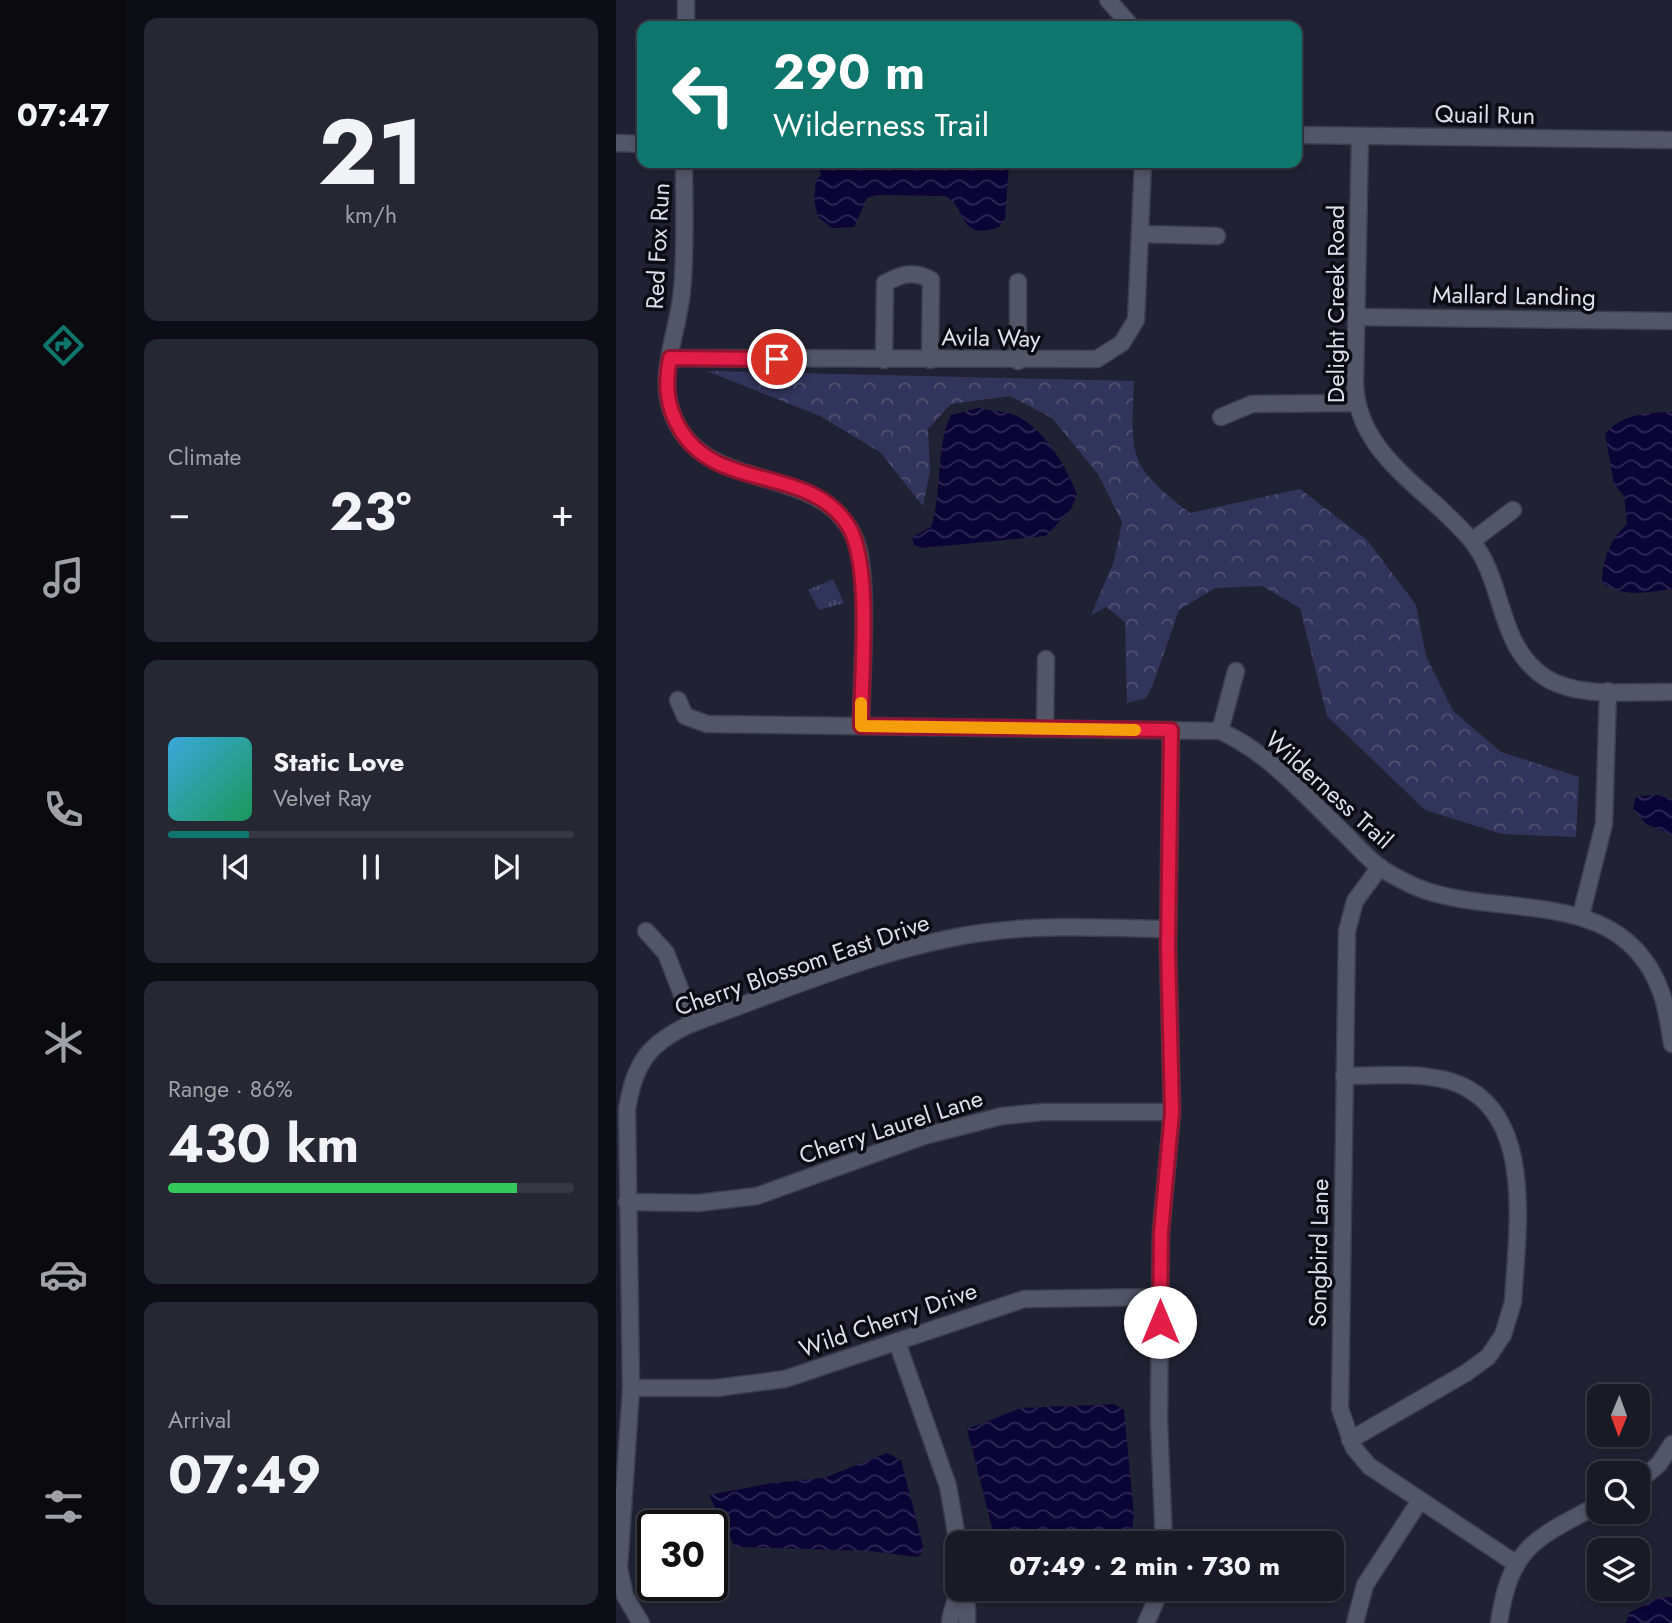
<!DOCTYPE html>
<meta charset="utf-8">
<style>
body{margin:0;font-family:Jost,sans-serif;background:#252732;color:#f1f3f6;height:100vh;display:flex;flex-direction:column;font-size:26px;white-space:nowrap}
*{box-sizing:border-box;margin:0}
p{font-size:23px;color:#9fa1a7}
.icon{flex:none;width:38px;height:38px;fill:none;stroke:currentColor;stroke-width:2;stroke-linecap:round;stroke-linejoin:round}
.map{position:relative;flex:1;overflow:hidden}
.drawer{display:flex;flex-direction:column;gap:18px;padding:18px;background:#0d0e15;width:490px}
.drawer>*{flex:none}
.hud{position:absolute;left:21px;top:21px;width:665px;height:147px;border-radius:14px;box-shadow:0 4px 10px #0003,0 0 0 2px #363843;background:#0f766e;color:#fff;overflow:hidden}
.needle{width:46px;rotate:181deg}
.tools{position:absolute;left:971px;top:1384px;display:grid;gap:14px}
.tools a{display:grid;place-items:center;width:63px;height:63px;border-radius:14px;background:#181a26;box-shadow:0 4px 10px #0003,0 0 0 2px #363843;font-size:35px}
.speed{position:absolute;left:21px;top:1510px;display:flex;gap:14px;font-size:35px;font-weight:700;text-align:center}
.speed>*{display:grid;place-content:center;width:91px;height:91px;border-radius:50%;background:#181a26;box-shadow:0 4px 10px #0003,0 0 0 2px #363843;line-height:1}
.speed .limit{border:4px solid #111;border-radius:10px;background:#fff;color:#111}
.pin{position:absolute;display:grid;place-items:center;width:60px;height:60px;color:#fff;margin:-30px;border:4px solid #fff;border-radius:50%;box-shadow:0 2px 7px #0007}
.me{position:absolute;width:77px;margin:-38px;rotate:0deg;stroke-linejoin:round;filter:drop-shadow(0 0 5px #0008)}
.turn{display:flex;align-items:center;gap:24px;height:147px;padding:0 21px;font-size:32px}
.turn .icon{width:91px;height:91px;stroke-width:2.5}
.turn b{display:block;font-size:49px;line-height:60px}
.big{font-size:52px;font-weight:700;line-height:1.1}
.drawer .widget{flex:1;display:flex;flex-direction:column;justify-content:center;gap:10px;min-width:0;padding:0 24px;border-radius:14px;background:#252732}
.drawer .dial{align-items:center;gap:0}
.dial b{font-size:91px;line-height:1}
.song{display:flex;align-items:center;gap:21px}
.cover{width:84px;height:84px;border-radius:10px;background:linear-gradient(135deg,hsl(200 70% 55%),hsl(150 70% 35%))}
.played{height:7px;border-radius:4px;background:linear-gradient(90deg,#0f766e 20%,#363843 20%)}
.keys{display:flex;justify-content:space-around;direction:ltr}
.heat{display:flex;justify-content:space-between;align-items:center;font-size:38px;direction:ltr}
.charge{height:10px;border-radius:5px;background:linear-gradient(90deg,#34c759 86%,#363843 0)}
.trip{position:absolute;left:329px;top:1531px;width:399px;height:70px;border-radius:14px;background:#181a26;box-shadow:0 4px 10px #0003,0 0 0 2px #363843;font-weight:700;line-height:70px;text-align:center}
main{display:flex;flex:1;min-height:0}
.menu{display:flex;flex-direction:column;width:126px;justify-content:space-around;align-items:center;background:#0a0a0f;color:#9fa1a7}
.menu .icon{width:49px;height:49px}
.menu .current{color:#0f766e}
.menu b{font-size:32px;color:#f1f3f6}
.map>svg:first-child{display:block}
.forest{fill:url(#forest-crowns)}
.park{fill:url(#park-tufts)}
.water{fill:url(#water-waves)}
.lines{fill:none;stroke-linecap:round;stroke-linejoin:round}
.minor-casing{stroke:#3c3e4c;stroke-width:19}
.minor{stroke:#535669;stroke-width:16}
.route-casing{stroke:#92132f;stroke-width:18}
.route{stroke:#e11d48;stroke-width:12}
.slow{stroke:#f59e0b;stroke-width:12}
.labels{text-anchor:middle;stroke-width:7;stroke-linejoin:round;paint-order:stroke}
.street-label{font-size:24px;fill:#dcdeea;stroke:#0b0c13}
</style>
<main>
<nav class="menu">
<b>07:47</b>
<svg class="icon current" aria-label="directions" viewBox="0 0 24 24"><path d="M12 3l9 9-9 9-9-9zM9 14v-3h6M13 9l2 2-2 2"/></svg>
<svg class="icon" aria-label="music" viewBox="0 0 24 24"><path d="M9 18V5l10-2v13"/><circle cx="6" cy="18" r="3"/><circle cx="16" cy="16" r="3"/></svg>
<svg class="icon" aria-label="phone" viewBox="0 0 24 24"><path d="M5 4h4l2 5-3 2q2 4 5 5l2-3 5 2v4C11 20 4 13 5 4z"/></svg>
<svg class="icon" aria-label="climate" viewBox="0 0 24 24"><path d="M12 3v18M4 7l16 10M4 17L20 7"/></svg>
<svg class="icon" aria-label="car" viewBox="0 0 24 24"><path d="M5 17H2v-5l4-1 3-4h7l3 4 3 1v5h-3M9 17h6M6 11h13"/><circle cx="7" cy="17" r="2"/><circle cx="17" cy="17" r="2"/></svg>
<svg class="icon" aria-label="filters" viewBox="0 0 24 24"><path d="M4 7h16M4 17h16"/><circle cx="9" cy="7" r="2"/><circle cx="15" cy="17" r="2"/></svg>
</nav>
<section class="drawer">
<div class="widget dial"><b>21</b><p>km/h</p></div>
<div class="widget"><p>Climate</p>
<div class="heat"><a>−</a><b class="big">23°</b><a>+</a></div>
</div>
<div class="widget">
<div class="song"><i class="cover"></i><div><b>Static Love</b><p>Velvet Ray</p></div></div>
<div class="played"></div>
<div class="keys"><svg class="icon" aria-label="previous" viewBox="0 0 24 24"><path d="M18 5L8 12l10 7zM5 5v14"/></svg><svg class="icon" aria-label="pause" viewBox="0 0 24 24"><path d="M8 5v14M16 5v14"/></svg><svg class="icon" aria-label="next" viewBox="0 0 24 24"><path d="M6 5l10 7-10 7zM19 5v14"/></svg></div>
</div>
<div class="widget"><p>Range · 86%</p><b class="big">430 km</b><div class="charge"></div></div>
<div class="widget"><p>Arrival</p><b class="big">07:49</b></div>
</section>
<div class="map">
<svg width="1056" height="1623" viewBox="0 0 1056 1623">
<defs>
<pattern id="forest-crowns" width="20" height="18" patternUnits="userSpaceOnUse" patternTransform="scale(1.75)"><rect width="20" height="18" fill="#32355b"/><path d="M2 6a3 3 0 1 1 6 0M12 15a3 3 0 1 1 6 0" fill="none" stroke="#4f5273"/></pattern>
<pattern id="park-tufts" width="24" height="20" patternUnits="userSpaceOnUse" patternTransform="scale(1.75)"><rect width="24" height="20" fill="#32355b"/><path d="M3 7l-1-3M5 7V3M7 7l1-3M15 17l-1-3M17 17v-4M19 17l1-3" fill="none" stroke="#4f5273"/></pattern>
<pattern id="water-waves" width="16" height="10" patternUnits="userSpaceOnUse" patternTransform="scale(1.75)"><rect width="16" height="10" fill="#0b0436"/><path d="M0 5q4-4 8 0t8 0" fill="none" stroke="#2e2853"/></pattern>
</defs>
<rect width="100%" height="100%" fill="#202233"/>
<path class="forest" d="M91 371 518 381C515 457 511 465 574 513L684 489 751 540 800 605 810 656 837 711 885 752 963 777 960 837 886 834 809 810 711 716 684 608 646 586 599 588 563 610 536 687 530 698 511 703 509 622 490 607 475 615 498 561 506 522 482 474 436 418 394 396 335 404 312 429 314 471 307 506 264 452 204 416Z"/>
<path class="park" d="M217 579 228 603 203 610 192 590Z"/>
<g class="water">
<path d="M202 163H393L389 220 383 227C340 242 353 207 329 196L261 195 251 198 238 227 216 228 202 217 198 200 200 180 205 175Z"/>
<path d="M362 408C373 410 385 411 396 414 425 424 452 468 461 495L455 509 430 536 306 548 298 545 296 537 315 527C327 490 319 449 335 415Z"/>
<path d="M1056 412V589C1032 592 1007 598 986 583 987 558 993 541 1011 524L1008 496 998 484 989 434C1008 413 1030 413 1056 412Z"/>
<path d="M1043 795 1056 800V835L1030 824 1017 809 1020 796Z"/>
<path d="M498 1404 508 1410 518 1515 514 1543H380L351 1429 405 1408Z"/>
<path d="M271 1453 285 1460 308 1550 302 1557 253 1551 119 1547 93 1495 156 1483 208 1478Z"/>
<path d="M1056 1597V1623H1010L1013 1613 1042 1598Z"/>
</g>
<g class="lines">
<g class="minor-casing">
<g id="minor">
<path d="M492 0 515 26"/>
<path d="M70 26V0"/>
<path d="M681 135 1056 140"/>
<path d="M744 136 739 383C741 456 813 489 855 540 890 582 880 646 930 678 964 699 1018 691 1056 692"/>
<path d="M0 143 26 144"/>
<path d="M68 163C68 205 70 248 66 290 63 330 42 371 55 410 84 499 206 458 240 541 254 577 245 683 245 726"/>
<path d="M525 234 601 236"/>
<path d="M740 317 1056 321"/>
<path d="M54 358 481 359 506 343 520 320 527 163"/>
<path d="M268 360 269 283C286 274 298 270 315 280L314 360"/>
<path d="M402 361V282"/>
<path d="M605 417 636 404 740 403"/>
<path d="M856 541 897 510"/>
<path d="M62 700 69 716 91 724 604 731C654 753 692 799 731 836 742 847 753 860 766 869 781 878 797 887 814 892 896 917 1008 889 1045 992 1051 1008 1053 1026 1056 1044"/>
<path d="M429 729 430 659"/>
<path d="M604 731 620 671"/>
<path d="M764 867 739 901 731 931 724 1409 738 1448 753 1466 899 1563"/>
<path d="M965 915 988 824 992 691"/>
<path d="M30 931 50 953 77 1023"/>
<path d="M728 1076C761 1076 798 1072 830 1080 922 1104 901 1230 897 1302L887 1335 872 1357 850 1373 734 1440"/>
<path d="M11 1202 82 1203 141 1196 308 1136 386 1116 427 1112H556"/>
<path d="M281 1342 332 1486 342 1544"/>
<path d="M15 1388H100L169 1379 408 1299 544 1297"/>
<path d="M1022 1482 1043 1464 1056 1444"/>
<path d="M548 1544 543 1421 544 1297 545 1232 556 1112 552 947 555 730"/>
<path d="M342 1596 351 1607V1623"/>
<path d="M25 1623 9 1596 3 1568 15 1388 11 1110C18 1062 34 1042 77 1023 173 989 271 945 372 932 431 924 492 928 552 929"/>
<path d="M334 1623C335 1608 342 1600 342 1589"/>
<path d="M530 1623 545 1589"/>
<path d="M739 1623 749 1585 803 1502"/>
<path d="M883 1623C894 1546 920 1538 984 1504"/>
</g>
</g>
<use href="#minor" class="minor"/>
</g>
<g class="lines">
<g class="route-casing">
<path id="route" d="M161 359 54 358C49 383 50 406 64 429 101 493 195 464 233 527 256 566 245 677 245 726L555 730 552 947 556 1112 545 1232 544 1322"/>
</g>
<use href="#route" class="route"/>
<path class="slow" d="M245 703V726L519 730"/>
</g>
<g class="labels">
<g class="street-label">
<text transform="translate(869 115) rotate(1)" y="8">Quail Run</text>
<text transform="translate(42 246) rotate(-87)" y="8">Red Fox Run</text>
<text transform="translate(898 296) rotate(1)" y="8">Mallard Landing</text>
<text transform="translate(720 304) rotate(-90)" y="8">Delight Creek Road</text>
<text transform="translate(375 338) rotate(1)" y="8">Avila Way</text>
<text transform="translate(713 790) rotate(42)" y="8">Wilderness Trail</text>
<text transform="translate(186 965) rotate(-19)" y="8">Cherry Blossom East Drive</text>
<text transform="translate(275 1127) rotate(-18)" y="8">Cherry Laurel Lane</text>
<text transform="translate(703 1253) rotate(-89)" y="8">Songbird Lane</text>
<text transform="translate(272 1320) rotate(-19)" y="8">Wild Cherry Drive</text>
</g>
</g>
</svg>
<div class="tools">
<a><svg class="needle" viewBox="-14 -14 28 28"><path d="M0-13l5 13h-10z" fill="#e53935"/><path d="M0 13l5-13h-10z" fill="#9fa1a7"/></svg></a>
<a><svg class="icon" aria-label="search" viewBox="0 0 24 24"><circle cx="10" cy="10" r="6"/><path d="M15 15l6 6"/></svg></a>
<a><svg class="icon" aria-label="layers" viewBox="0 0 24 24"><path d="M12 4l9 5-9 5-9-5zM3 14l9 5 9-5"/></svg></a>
</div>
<div class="speed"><div class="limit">30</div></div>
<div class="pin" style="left:161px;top:359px;background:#d93025"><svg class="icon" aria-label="arrive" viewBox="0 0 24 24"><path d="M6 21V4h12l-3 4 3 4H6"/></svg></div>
<svg class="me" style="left:544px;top:1322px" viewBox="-20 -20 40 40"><circle r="19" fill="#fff"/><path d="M0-13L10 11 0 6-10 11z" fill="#e11d48"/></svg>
<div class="trip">07:49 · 2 min · 730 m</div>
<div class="hud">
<div class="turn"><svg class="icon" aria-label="left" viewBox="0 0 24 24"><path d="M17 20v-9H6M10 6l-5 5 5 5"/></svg><div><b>290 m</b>Wilderness Trail</div></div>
</div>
</div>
</main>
